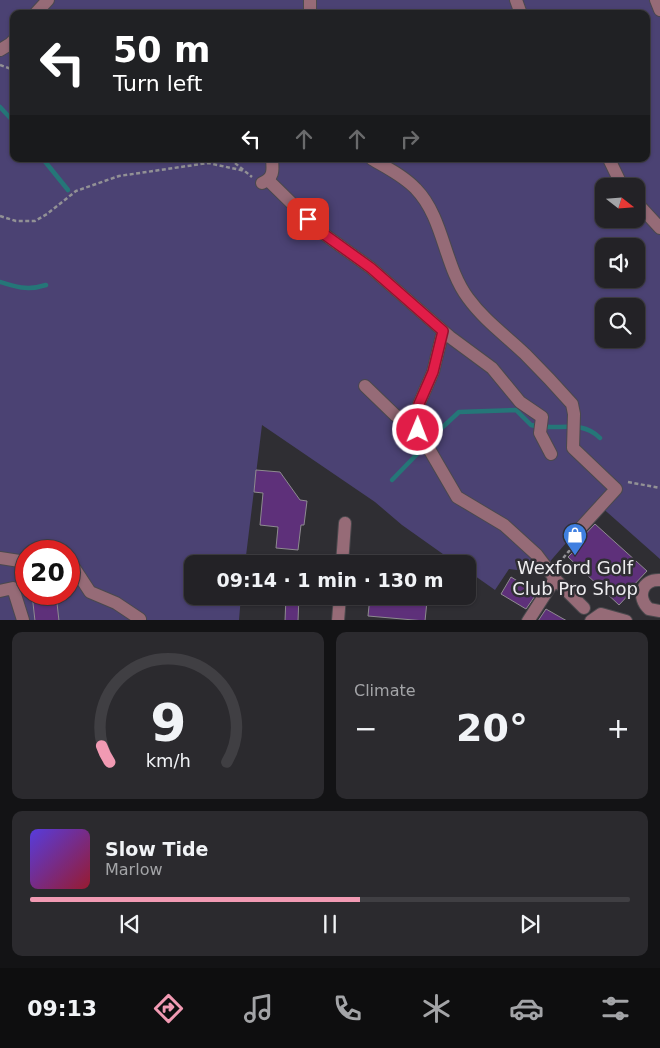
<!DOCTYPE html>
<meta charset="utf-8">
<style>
body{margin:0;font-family:"DejaVu Sans",sans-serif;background:#2b2a2e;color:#f1f3f6;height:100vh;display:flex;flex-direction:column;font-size:19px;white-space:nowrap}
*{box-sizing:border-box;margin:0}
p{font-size:16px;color:#a3a4a7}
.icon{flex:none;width:28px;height:28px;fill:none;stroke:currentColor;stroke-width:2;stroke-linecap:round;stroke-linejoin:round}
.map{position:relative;height:620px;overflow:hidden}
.drawer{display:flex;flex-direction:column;gap:12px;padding:12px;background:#131315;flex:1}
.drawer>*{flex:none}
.top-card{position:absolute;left:10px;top:10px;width:640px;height:152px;border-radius:10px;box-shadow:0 1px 4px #0004,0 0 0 1px #403f43;background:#202124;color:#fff;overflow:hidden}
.needle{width:32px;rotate:107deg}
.controls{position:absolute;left:595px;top:178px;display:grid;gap:10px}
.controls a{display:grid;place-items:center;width:50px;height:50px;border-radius:10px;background:#232226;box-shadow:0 1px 4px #0004,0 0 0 1px #403f43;font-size:25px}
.speed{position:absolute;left:15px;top:540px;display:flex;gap:10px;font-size:25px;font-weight:700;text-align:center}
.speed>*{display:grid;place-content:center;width:65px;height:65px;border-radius:50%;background:#232226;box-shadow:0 1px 4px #0004,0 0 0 1px #403f43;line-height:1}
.speed .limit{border:8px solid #d22;background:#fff;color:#111}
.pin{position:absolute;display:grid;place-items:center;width:42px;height:42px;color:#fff;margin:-21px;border-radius:10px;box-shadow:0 2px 8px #0006}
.me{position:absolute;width:55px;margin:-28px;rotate:1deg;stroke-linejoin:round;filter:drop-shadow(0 0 4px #0008)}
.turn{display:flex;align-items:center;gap:18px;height:105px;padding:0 20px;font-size:22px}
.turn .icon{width:65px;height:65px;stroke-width:2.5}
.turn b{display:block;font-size:35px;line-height:42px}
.lanes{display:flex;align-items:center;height:48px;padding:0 20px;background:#0003;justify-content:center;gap:25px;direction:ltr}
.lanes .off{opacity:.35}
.big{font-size:38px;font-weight:600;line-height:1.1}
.drawer .card{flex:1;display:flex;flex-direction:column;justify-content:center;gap:8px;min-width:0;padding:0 18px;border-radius:10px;background:#2b2a2e}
.drawer .dial{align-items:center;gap:0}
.dial svg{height:130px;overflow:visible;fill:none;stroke:#403f43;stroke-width:7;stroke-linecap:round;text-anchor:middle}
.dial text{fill:#f1f3f6;stroke:none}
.song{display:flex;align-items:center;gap:15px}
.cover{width:60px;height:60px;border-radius:8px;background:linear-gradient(135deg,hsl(250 70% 55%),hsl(350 70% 35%))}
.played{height:5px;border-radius:2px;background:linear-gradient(90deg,#f19ab3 55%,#403f43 55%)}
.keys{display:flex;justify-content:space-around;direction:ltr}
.heat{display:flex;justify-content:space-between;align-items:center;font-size:28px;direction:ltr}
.drawer .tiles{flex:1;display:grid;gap:12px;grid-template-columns:1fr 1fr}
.card:last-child{grid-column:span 2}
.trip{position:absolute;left:184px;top:555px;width:292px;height:50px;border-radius:10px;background:#232226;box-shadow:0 1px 4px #0004,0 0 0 1px #403f43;font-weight:600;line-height:50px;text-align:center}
.tabs{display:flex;height:80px;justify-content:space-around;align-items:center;background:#0e0e0f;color:#a3a4a7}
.tabs .icon{width:35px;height:35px}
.tabs .selected{color:#f19ab3}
.tabs b{font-size:22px;color:#f1f3f6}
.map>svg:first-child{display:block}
.green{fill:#4b4273;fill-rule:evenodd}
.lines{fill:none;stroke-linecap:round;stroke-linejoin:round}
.stream{stroke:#257678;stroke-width:4.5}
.building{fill:#5e307a;stroke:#8e8b90}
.minor-casing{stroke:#4a494d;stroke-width:14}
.path{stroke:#929195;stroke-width:2.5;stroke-dasharray:4 2.5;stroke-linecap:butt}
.minor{stroke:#966b77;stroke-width:12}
.route-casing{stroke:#92132f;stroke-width:12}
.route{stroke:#e11d48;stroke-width:9}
.labels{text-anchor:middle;stroke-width:5;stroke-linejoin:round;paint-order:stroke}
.poi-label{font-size:18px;fill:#eeedf0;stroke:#2f2e33}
</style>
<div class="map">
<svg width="660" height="621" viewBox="0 0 660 621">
<rect width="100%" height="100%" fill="#2f2e33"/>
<path class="green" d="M0 0H660V559L599 505 540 573 509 569 495 590 468 571V564H457L402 525 375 502 262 425 245 564H192V596H241L239 620H0ZM14 14H646V159H14ZM604 186H636V219H604ZM604 246H636V279H604ZM604 306H636V339H604ZM26 551H69V594H26Z"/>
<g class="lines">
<g class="stream">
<path d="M0 107 14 122"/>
<path d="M43 159 68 190"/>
<path d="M0 282C18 287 27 291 46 285"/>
<path d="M432 437 459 412 516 410 531 425C555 432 580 418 600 438"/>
<path d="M392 480 422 449"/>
</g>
</g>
<g class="building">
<path d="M256 470 280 472 300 500 307 501 304 525H301L298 550 276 548 278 527 260 525 263 493 254 492Z"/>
<path d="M595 524 647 571 631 588 633 590 619 605 568 557 579 546 576 544Z"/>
<path d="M511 577 537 593 526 609 501 594Z"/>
<path d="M32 594H56L59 621H35Z"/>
<path d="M286 596H299L298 621H285Z"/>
<path d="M370 596H392L427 601 425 621 368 616Z"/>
<path d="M546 609 567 621H538Z"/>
</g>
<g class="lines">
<g class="minor-casing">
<g id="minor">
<path d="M310 0V14"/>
<path d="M516 0 521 14"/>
<path d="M656 0 660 10"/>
<path d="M35 14 48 0"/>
<path d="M0 50 10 44 14 40"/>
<path d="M372 159C387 168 404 176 416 189 444 218 444 266 468 298 484 320 505 335 525 354 541 370 557 387 572 404L574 414 573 448 616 489 574 535"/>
<path d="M609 159 622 186"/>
<path d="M268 180 321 232 371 268 450 337 492 368 520 402 542 417 540 433 551 454"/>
<path d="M262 183C274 178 273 170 272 159"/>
<path d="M636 202 660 228"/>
<path d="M365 386 395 415 418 430 457 497 504 525 537 555 555 579"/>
<path d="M418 430 419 404 433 372 443 331"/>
<path d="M0 558 26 562"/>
<path d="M342 564 345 523"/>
<path d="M69 565 73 566 90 592 116 603 140 619"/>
<path d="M660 580C642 579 636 597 649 609L660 611"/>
<path d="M0 591 13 588 23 620"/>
<path d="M338 621 340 596"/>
<path d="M528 621 555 579 584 608"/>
<path d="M591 621 601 614 626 621"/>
</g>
</g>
<g class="path">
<path d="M0 65 14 70"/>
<path d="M230 159 252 177"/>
<path d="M0 216 16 221H35L47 214 76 191 119 176 208 163 245 171"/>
<path d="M628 482 660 488"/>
<path d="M559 563 569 551 572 553"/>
</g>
<use href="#minor" class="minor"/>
</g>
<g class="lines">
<g class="route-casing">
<path id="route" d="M308 219 321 232 371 268 443 331 433 372 419 404 418 430"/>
</g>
<use href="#route" class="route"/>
</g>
<defs>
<g id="shop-pin" transform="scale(1.25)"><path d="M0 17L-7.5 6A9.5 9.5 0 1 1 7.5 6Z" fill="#3f7fe0" stroke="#2f2e33"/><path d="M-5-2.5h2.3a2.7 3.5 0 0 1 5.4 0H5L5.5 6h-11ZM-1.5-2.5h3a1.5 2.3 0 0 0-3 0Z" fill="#fff"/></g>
</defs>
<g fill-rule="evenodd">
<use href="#shop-pin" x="575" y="535"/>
</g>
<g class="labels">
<g class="poi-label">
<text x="575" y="574">Wexford Golf<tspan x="575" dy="21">Club Pro Shop</tspan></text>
</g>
</g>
</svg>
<div class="controls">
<a><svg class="needle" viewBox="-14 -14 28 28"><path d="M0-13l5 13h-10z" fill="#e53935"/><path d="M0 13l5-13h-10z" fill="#a3a4a7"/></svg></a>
<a><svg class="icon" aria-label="sound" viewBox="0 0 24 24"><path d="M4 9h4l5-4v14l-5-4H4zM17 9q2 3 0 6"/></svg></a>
<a><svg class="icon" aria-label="search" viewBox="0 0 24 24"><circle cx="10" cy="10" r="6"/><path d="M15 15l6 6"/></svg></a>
</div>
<div class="speed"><div class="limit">20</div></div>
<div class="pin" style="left:308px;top:219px;background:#d93025"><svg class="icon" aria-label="arrive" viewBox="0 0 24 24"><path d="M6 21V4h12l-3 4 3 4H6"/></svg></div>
<svg class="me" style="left:418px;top:430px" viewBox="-20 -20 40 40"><circle r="17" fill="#e11d48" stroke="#fff" stroke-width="3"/><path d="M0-11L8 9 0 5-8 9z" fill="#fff"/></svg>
<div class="trip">09:14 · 1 min · 130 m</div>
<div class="top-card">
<div class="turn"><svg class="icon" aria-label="left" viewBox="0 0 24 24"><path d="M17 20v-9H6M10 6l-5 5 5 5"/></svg><div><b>50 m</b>Turn left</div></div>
<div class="lanes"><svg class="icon" aria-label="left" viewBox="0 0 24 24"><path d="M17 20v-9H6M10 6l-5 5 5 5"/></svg><svg class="icon off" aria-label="ahead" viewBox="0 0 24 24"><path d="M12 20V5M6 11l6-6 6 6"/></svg><svg class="icon off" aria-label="ahead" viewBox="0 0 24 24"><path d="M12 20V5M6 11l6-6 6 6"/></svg><svg class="icon off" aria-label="right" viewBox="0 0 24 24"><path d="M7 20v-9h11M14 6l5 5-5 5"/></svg></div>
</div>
</div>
<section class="drawer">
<div class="tiles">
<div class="card dial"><svg viewBox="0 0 100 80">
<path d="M14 69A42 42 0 1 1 86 69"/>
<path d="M14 69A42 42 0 0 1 9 59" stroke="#f19ab3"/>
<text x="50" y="56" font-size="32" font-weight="700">9</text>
<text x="50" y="72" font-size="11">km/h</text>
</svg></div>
<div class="card"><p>Climate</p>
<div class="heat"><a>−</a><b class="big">20°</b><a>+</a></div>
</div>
<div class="card">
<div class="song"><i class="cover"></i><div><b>Slow Tide</b><p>Marlow</p></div></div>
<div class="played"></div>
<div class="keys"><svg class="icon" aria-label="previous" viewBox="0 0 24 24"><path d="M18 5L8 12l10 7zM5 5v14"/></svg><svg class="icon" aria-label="pause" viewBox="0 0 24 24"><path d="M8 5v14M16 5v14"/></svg><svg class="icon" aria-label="next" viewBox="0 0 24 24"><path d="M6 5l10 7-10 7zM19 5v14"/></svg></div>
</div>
</div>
</section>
<nav class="tabs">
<b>09:13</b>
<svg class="icon selected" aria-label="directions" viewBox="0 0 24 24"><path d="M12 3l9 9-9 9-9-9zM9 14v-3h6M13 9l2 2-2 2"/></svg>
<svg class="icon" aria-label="music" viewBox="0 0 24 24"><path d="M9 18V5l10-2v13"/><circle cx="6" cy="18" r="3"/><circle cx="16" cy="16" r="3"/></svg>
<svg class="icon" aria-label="phone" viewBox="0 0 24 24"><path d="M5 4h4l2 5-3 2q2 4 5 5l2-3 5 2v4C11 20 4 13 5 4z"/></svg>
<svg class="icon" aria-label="climate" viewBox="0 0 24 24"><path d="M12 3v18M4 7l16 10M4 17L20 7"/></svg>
<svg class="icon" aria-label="car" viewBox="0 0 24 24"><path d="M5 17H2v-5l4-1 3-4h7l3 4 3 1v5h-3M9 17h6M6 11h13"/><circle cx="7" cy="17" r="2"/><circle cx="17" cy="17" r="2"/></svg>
<svg class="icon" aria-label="filters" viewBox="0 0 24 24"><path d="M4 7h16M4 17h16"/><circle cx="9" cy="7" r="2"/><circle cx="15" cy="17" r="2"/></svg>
</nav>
